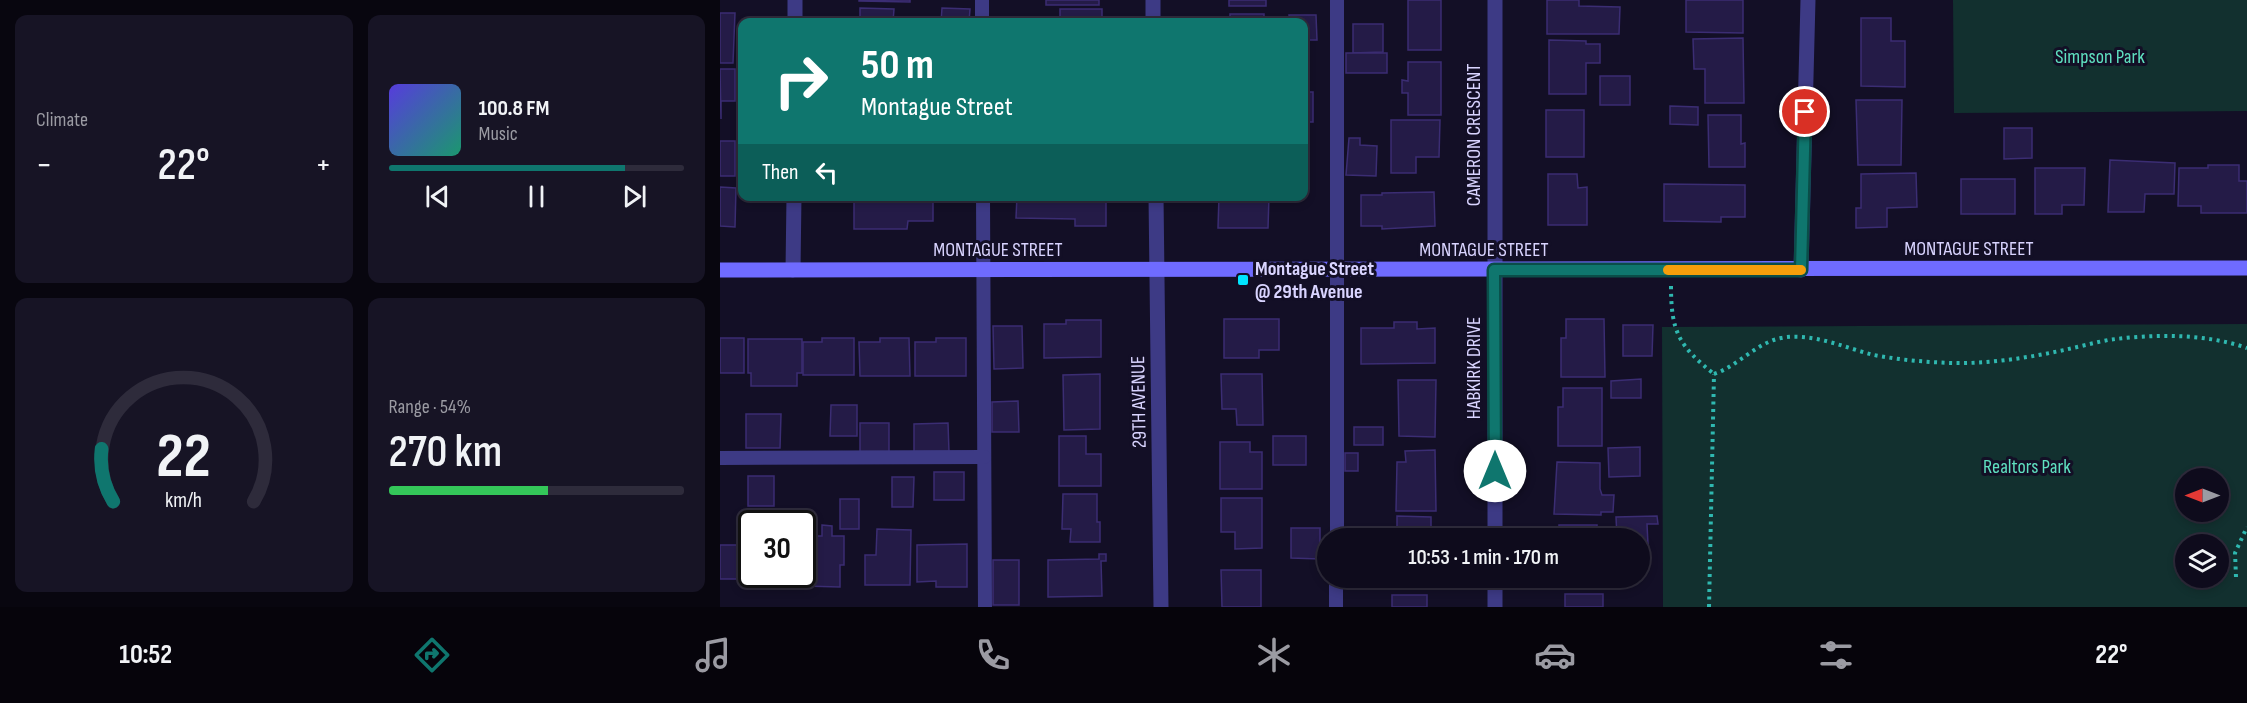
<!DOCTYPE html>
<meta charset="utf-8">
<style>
body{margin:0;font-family:"Sofia Sans Condensed",sans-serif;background:#171425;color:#f1f3f6;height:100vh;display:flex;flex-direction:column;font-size:22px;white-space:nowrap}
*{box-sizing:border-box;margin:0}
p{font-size:20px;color:#9b9ba3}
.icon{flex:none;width:33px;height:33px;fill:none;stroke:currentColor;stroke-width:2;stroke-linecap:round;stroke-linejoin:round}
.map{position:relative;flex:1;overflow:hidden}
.details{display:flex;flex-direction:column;gap:15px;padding:15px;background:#08060f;width:720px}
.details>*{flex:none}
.hud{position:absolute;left:18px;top:18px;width:570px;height:183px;border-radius:12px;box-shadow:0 3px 9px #0003,0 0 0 2px #2e2b3b;background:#0f766e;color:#fff;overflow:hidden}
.needle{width:39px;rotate:270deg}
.tools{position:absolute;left:1455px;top:468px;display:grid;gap:12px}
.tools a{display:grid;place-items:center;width:54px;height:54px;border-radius:50%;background:#0e0b1c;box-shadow:0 3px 9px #0003,0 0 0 2px #2e2b3b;font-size:30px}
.speed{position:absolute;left:18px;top:510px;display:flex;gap:12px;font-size:30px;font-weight:700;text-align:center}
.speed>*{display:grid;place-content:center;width:78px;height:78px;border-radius:50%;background:#0e0b1c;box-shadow:0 3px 9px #0003,0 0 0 2px #2e2b3b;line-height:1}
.speed .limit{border:3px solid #111;border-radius:9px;background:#fff;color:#111}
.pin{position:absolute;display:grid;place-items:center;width:51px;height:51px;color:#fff;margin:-26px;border:3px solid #fff;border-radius:50%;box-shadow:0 2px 6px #0007}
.me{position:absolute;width:66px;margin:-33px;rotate:0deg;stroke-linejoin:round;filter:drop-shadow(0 0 4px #0008)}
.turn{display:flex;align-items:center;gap:21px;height:126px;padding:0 24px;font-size:27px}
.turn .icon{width:78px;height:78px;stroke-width:2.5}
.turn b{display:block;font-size:42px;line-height:51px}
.then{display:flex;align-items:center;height:57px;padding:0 24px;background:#0003;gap:12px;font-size:22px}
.big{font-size:45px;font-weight:600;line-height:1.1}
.details .card{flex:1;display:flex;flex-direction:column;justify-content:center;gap:9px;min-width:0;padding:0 21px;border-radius:12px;background:#171425}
.details .dial{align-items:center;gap:0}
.dial svg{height:156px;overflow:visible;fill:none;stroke:#2e2b3b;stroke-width:7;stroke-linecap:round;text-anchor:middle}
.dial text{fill:#f1f3f6;stroke:none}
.song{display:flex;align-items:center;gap:18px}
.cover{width:72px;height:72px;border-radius:9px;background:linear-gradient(135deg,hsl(250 70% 55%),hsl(160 70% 35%))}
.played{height:6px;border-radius:3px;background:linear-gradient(90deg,#0f766e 80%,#2e2b3b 80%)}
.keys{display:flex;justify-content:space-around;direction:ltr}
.heat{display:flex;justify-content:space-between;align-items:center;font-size:33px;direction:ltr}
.charge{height:9px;border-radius:4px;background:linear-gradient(90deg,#34c759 54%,#2e2b3b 0)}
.details .tiles{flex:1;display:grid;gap:15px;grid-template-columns:repeat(2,1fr)}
.trip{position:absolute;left:597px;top:528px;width:333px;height:60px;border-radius:30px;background:#0e0b1c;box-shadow:0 3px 9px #0003,0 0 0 2px #2e2b3b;font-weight:600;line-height:60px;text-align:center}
.tabs{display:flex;height:96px;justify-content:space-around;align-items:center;background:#06040b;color:#9b9ba3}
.tabs .icon{width:42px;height:42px}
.tabs .current{color:#0f766e}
.tabs b{font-size:27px;color:#f1f3f6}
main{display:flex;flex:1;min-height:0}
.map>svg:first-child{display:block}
.green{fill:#12302f;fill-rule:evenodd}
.building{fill:#241b47;stroke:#3b2d73;stroke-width:1.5}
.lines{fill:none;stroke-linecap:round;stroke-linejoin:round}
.path{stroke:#2fb8b0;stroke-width:4;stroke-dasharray:3 4.5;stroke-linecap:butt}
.lane{stroke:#3d3a85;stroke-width:14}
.street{stroke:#3d3a85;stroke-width:15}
.secondary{stroke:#6f6bff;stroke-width:15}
.route-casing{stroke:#0a4d48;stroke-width:15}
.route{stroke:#0f766e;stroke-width:10}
.slow{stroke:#f59e0b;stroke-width:10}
.poi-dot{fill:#00e5ff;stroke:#130f26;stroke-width:2}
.labels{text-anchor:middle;stroke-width:6;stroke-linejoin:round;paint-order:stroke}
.park-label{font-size:20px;fill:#5fe0c0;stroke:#130f26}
.street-label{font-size:20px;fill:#d9d4ff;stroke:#130f26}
.poi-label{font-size:20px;font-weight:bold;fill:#d9d4ff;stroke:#130f26;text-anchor:start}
</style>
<main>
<section class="details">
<div class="tiles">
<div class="card"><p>Climate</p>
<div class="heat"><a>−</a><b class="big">22°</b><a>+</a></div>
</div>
<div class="card">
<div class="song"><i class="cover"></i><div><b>100.8 FM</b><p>Music</p></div></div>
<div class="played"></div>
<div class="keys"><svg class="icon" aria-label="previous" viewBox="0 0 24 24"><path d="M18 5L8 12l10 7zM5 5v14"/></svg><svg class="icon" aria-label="pause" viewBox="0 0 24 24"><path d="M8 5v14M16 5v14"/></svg><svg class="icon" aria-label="next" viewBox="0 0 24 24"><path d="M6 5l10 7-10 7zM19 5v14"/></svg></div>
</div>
<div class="card dial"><svg viewBox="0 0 100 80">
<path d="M14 69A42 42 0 1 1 86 69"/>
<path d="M14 69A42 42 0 0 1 8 42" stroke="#0f766e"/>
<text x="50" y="56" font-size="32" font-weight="700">22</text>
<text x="50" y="72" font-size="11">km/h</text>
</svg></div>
<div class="card"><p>Range · 54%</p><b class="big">270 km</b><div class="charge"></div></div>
</div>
</section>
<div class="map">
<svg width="1527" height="607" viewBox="0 0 1527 607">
<rect width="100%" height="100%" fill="#130f26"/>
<g class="green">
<path d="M1233 0H1527V111L1234 113Z"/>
<path d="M1527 324V607H943L942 327ZM1466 478H1498V512H1466ZM1466 544H1498V578H1466Z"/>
</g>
<g class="building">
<path d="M139 0H190V2L139 1Z"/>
<rect x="326" y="0" width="53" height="5"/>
<rect x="509" y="0" width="37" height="6"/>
<rect x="688" y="0" width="33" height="50"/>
<path d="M827 0H859V6L900 7 899 34H827Z"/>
<path d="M966 0H1023V33L966 32Z"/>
<path d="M140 8 174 9 173 22H140Z"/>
<path d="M222 8 250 9 249 22H221Z"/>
<rect x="340" y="9" width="42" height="13"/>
<path d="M0 13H15L13 63H0Z"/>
<rect x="510" y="14" width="34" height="8"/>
<path d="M569 15H596L597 40H584V22H570Z"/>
<path d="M1141 18H1171V41H1185V87L1141 86Z"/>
<path d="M633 24H663V52L633 53Z"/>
<path d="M1023 38 1024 103H985V69H974L973 39Z"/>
<path d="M829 40 866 41V44H880V63H866V94H829Z"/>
<rect x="626" y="53" width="41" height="20"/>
<path d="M688 62H721V115H688V93H682V80L688 81Z"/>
<path d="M0 69H15V101H1V119Z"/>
<rect x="880" y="76" width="30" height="29"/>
<rect x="584" y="92" width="9" height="30"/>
<path d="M1136 100H1182L1181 165H1138Z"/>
<path d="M950 106 978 107V125L950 124Z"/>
<rect x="826" y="110" width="38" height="47"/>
<path d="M988 115H1021V144L1025 143V167H989Z"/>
<path d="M671 120H720L719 157H696V173H671Z"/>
<path d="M1284 128H1312V158L1284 159Z"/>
<path d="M629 138H640V145L657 146 656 176 626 175Z"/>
<rect x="0" y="141" width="15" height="35"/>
<path d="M1390 160 1455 163 1454 194H1425L1424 212H1388Z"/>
<path d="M1488 165H1519V181H1527V213H1481V206H1458L1459 168H1488Z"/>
<path d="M1315 168H1365L1364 205H1342V214H1315Z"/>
<path d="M1196 173 1197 207 1167 208V227L1136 228V208H1141V174Z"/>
<path d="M828 174H857L858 188 867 187V225H828Z"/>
<rect x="1241" y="179" width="54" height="35"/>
<path d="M944 184 1025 185V217H1001V222L944 221Z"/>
<path d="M0 187 16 188 15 227 0 226Z"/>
<path d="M714 192 715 226 662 229V226H641V195H662V193Z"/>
<path d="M134 196H213V221H188L187 229H134Z"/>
<path d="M297 196H386V226H355V219L296 218Z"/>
<path d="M499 196H549L548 228H498Z"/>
<path d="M504 319H559V350H539V358H504Z"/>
<path d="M846 319H884L885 377H841V338H846Z"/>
<path d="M346 320H381V357L324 358V324H346Z"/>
<path d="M674 322H697V329L715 328V363L641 364V328H674Z"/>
<path d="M903 325H933L932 356H903Z"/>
<path d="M273 326H302L303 368 274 369Z"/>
<rect x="0" y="338" width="24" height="35"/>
<path d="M102 338H134V375H83V342H102Z"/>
<path d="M160 338H189L190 376H140L139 342H160Z"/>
<path d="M216 338H246V376H195V342H216Z"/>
<path d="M28 339H82V373H77V386H31V373H28Z"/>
<path d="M380 374V429L344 430 343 375Z"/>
<path d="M501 374H542L543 425H517L516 409H502Z"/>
<path d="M921 379V398H891V381Z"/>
<path d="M678 380H716L715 437 679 436Z"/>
<path d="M843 388H882V446H838V407H843Z"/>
<path d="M298 401 299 432H272V402Z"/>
<path d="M111 405H137V436H110Z"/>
<path d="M26 414H61L60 448H26Z"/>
<rect x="140" y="423" width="29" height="30"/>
<path d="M228 423 229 452H194V424Z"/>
<rect x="634" y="427" width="29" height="18"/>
<path d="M339 436H366V454H381V486H339Z"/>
<rect x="553" y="436" width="33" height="29"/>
<path d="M500 442H530V452H542V489H500Z"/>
<path d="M920 447V476L889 477 888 448Z"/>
<path d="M715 450 716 511H676L677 462H686L685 451Z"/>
<rect x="625" y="453" width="13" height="18"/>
<path d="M837 462 880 463V489L882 495H894L893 512H881V515L834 514Z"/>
<rect x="214" y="472" width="30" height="28"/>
<rect x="28" y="476" width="26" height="30"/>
<path d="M172 477H194L193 507H172Z"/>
<path d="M343 494H377V522H380V542H350L351 529H342Z"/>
<path d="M501 498H542V548L515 549V532H501Z"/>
<rect x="120" y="499" width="19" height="30"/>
<path d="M677 516 711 517V538H677Z"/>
<path d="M937 516 938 524H927L928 544H920V538H897L896 517Z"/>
<path d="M102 525 112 526V536H124V565H120V587L84 586V536H102Z"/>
<rect x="839" y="525" width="38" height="13"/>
<path d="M571 528H600V559L571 558Z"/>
<path d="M157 529 191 530 190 585H145V555H156Z"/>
<path d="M247 544V587H216V581L197 582V545Z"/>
<rect x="0" y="545" width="21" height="34"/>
<path d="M31 551 32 574H79V586H31Z"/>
<path d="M379 554H386V561H381L382 596 328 597V560L379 559Z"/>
<rect x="273" y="560" width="26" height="45"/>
<path d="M501 570H541V607H502Z"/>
<rect x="626" y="578" width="30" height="4"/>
<rect x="834" y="578" width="43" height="5"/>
<rect x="845" y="594" width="38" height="13"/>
<rect x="672" y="595" width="35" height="12"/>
</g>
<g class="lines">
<g class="path">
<path d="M951 286C951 332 959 346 994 374"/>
<path d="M994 374C1018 366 1036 343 1061 338 1092 332 1125 348 1154 355 1180 360 1205 362 1231 363 1268 364 1307 358 1344 350 1358 347 1373 343 1388 340 1433 334 1484 333 1527 348"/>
<path d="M1516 577 1515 553 1527 527"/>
<path d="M989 607 994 374"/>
</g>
<g class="lane">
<path d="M262 0V22"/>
<path d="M263 196 265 607"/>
<path d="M0 458 264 457"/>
<path d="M617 538V0"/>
<path d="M616 607V578"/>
</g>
<g class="street">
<path d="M433 0V22"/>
<path d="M775 0V538"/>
<path d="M75 22V0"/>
<path d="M436 196 441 607"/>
<path d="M73 270 74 196"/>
<path d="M1081 270 1088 0"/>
<path d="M775 578V607"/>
</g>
<path class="secondary" d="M0 270 1527 268"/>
</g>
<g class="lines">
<g class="route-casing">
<path id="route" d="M775 471 774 270H1081L1085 112"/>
</g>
<use href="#route" class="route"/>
<path class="slow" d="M948 270H1081"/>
</g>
<rect class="poi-dot" x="517" y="274" width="12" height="12" rx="3"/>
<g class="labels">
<g class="park-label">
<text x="1380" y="63">Simpson Park</text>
<text x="1307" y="473">Realtors Park</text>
</g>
<g class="street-label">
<text transform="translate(753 135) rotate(-90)" y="7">CAMERON CRESCENT</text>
<text x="1249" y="255">MONTAGUE STREET</text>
<text x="278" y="256">MONTAGUE STREET</text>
<text x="764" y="256">MONTAGUE STREET</text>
<text transform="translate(753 368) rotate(-90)" y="7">HABKIRK DRIVE</text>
<text transform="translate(418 402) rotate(-91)" y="7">29TH AVENUE</text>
</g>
<g class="poi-label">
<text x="535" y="275">Montague Street<tspan x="535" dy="23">@ 29th Avenue</tspan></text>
</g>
</g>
</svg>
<div class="tools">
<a><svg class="needle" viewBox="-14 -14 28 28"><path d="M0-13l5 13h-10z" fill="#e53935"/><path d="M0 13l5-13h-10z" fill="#9b9ba3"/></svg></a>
<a><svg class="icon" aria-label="layers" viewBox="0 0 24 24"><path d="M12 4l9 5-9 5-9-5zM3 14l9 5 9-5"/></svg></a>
</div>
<div class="speed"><div class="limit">30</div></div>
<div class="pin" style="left:1085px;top:112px;background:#d93025"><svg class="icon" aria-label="arrive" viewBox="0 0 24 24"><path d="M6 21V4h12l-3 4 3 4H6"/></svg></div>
<svg class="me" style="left:775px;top:471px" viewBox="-20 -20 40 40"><circle r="19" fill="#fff"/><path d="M0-13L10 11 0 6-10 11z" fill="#0f766e"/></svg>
<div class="trip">10:53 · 1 min · 170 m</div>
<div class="hud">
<div class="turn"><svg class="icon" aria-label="right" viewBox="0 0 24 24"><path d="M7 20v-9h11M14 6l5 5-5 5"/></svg><div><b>50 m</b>Montague Street</div></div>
<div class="then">Then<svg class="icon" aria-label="left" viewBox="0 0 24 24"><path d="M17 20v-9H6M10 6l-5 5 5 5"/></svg></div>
</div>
</div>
</main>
<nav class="tabs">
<b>10:52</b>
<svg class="icon current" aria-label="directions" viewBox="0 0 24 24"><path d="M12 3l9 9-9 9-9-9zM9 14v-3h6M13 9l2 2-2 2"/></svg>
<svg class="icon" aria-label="music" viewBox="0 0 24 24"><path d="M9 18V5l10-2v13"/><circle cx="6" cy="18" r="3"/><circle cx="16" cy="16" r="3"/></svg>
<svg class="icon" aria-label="phone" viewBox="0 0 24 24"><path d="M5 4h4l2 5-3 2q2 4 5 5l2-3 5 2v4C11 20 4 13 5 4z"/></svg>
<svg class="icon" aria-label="climate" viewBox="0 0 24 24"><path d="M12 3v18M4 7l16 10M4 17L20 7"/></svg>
<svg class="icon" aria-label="car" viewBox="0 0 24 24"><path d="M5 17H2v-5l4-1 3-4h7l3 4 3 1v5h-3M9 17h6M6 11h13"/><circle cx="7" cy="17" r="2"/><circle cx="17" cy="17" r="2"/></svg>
<svg class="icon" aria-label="filters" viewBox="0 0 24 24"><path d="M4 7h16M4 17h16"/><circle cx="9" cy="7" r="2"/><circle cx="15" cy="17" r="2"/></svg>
<b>22°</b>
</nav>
